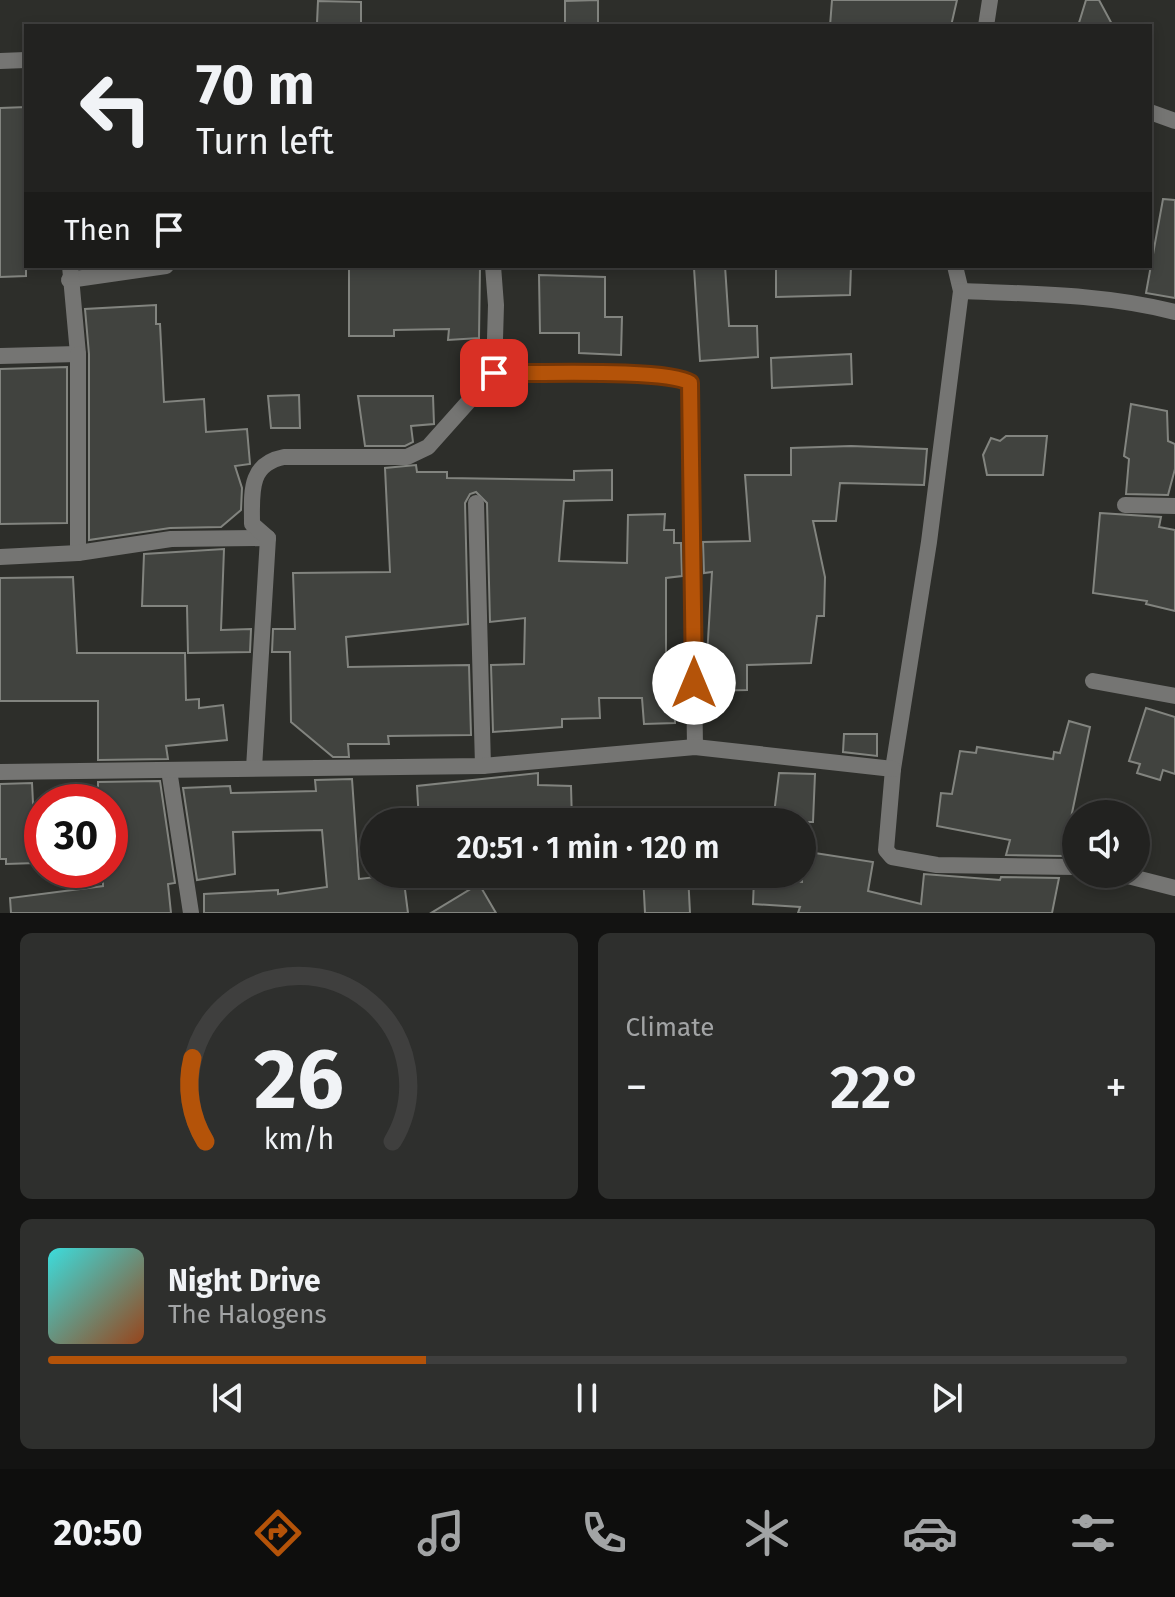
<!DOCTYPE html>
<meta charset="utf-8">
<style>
body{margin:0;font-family:"Fira Sans",sans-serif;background:#2e2f2d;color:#f1f3f6;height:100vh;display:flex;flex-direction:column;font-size:30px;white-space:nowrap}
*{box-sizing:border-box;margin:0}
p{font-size:26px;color:#a2a4a5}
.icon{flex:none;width:44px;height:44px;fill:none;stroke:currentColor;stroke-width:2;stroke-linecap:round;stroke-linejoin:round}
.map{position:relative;height:913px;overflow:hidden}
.panel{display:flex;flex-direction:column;gap:20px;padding:20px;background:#131312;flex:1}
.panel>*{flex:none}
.top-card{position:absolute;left:24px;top:24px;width:1128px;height:244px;border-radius:0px;box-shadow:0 4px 12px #0003,0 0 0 2px #3f3f3e;background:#222220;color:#f1f3f6;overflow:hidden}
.fabs{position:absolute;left:1062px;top:800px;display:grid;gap:16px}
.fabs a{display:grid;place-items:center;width:88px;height:88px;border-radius:50%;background:#222220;box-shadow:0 4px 12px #0003,0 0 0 2px #3f3f3e;font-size:40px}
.speed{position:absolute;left:24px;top:784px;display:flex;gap:16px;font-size:40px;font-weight:700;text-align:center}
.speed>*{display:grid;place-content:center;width:104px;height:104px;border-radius:50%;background:#222220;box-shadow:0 4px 12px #0003,0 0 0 2px #3f3f3e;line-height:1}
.speed .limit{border:12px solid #d22;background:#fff;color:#111}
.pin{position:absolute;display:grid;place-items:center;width:68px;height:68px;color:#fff;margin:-34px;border-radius:16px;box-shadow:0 4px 12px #0006}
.me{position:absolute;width:88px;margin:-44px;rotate:0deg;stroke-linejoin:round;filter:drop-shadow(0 0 6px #0008)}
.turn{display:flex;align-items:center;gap:28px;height:168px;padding:0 40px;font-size:36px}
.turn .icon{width:104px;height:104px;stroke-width:2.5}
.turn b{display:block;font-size:56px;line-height:68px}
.then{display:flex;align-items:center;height:76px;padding:0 40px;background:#0003;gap:16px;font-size:30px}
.big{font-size:60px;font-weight:600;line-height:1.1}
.panel .card{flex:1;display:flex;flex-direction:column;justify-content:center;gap:12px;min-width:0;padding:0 28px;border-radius:12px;background:#2e2f2d}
.panel .dial{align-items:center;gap:0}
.dial svg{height:208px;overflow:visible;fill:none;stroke:#3f3f3e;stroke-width:7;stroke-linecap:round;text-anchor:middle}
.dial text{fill:#f1f3f6;stroke:none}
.song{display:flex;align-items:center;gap:24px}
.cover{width:96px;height:96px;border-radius:12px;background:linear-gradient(135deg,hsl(180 70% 55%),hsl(20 70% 35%))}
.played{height:8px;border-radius:4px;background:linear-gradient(90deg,#b45309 35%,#3f3f3e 35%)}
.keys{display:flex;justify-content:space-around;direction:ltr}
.heat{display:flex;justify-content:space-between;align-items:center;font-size:44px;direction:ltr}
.panel .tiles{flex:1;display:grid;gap:20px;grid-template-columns:1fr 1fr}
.card:last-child{grid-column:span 2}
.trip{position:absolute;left:360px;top:808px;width:456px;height:80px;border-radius:40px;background:#222220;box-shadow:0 4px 12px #0003,0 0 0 2px #3f3f3e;font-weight:600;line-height:80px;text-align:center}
.dock{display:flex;height:128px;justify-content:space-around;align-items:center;background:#0e0e0d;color:#a2a4a5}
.dock .icon{width:56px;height:56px}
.dock .selected{color:#b45309}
.dock b{font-size:36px;color:#f1f3f6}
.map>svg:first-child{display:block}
.building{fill:#41433f;stroke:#82847f;stroke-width:2}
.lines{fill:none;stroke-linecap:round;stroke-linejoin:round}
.street{stroke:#757573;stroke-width:16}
.route-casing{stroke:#753606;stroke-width:20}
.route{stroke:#b45309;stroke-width:14}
</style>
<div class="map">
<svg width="1175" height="913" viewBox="0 0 1175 913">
<rect width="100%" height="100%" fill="#2d2e2a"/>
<g class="building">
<path d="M598 0V24L565 25V1Z"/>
<path d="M832 0H957L951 26H830Z"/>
<path d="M1086 0H1099L1113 26H1078Z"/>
<path d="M318 1 361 2V24L317 23Z"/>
<path d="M26 107V276L0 277V108Z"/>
<path d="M1163 199 1175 200V298L1146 293Z"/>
<path d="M349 266H480L479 338 448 340 449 329 394 330V336H349Z"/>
<path d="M725 266 729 326H757L758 357 700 361 694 268Z"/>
<path d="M776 266H851L850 295 776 297Z"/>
<path d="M539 275 605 277V317H622L621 355 579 353V333H540Z"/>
<path d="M156 305V324H160L164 402 204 399 206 432 247 429 250 464 235 466 242 488 241 510 221 527 170 528 89 540V354L85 309Z"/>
<path d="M851 354 852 384 772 388 771 358Z"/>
<path d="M67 367V523L0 524V369Z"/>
<path d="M299 395 300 428H271L268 396Z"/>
<path d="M358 396H433L434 424 411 426 413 442 405 446H365Z"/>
<path d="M1131 404 1167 411 1168 441 1175 444V469L1168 495 1126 494 1129 459 1124 456Z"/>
<path d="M1006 436H1047L1043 475H987L983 455 991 438 1000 441Z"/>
<path d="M851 446 927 449 924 485 840 483 836 521H813L825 577 824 616H817L811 663 747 665V690L705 691 712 572 704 573 703 542 750 541 745 475H791V448Z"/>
<path d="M416 465 417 472H447V478L574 480V471L612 470V500L564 501 559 561 627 563 628 515 665 514 664 530H674V543H681L682 576 666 578V657H683V691L674 692 675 723 644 724 642 698H599L600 718 562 719V727L493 732 491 665 524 664 525 618 490 622 487 503 476 492 470 494 465 503 468 624 346 637 348 667 469 665 471 735 388 736 389 744H348L349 757H333L291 722 290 652H272L273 629H295L293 573 390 572 385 468Z"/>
<path d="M1100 513 1161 517 1159 527 1175 530V611L1146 604 1147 601 1093 593Z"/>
<path d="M224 549 221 630 251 629 250 652 188 653 187 606H142L144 554Z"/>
<path d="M73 577 77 653H185L186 700 199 699V708L223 705 227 740 166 746 168 759 98 760V701H0V578Z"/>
<path d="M1146 708 1175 717V774L1163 770 1160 780 1137 773 1140 764 1129 761Z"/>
<path d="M1069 721 1090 727 1063 856 1006 855 1010 840 937 826 941 793 952 794 960 751 976 753 977 747 1053 759 1054 752 1060 753Z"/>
<path d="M844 734H877V756L843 752Z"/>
<path d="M538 773V785L571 786 572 822H419L417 786Z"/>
<path d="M779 773 815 774 813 822H773Z"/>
<path d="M352 779 359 879 403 874 408 913H204V894L278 890V894L327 887 322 830 233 832 235 874 197 880 183 788 230 786 231 793 316 791 315 780Z"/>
<path d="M160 781 175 883 168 884 171 913H11L10 898 103 886V870H110V802H98V782Z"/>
<path d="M32 783 36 863 6 864V859H0V784Z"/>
<path d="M802 851 873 862 868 891 921 904 924 874 1000 880 1001 877 1059 878 1052 913H798L800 907 753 904 754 879 802 882Z"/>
<path d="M643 874H688L690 913H645Z"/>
<path d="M479 884 496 913H431Z"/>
</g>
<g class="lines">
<g class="street">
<path d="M986 26 990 0"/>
<path d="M0 61 26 60"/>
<path d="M1150 112 1175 121"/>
<path d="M955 266 961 291 929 542 893 769 886 850 892 857 937 865 1076 867"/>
<path d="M69 280 166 266"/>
<path d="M961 291C1033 294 1105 294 1175 312"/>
<path d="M0 356 78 354 70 266"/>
<path d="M494 373C528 374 669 368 690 383L695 747"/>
<path d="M476 503 483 766"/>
<path d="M1125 505 1175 506"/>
<path d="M78 553V354"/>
<path d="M0 557 78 553 171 539 268 538"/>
<path d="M1093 681 1175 696"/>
<path d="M254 768 268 538 252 524C252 493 248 464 284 457H407L428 447 494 373 496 305 493 266"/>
<path d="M169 770 191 913"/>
<path d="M0 772 483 766 695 747 893 769"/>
<path d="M1120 874 1175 888"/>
</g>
</g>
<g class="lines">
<g class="route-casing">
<path id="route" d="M494 373C528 374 669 368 690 383L694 683"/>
</g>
<use href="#route" class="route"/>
</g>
</svg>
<div class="fabs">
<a><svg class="icon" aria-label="sound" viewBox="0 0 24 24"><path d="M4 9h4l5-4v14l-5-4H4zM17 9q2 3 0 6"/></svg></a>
</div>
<div class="speed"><div class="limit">30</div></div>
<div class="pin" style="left:494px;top:373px;background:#d93025"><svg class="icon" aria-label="arrive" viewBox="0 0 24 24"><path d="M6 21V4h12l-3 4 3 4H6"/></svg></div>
<svg class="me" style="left:694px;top:683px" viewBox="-20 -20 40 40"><circle r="19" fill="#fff"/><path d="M0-13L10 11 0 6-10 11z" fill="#b45309"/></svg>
<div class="trip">20:51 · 1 min · 120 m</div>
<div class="top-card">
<div class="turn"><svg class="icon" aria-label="left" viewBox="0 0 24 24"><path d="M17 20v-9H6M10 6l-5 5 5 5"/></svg><div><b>70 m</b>Turn left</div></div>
<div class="then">Then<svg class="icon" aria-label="arrive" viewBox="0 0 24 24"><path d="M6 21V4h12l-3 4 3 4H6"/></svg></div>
</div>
</div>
<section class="panel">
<div class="tiles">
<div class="card dial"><svg viewBox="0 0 100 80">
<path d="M14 69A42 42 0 1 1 86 69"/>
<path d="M14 69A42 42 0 0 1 9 37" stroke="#b45309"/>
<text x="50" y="56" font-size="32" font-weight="700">26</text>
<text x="50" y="72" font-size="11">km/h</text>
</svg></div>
<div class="card"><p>Climate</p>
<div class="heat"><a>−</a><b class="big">22°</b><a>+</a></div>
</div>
<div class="card">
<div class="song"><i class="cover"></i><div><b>Night Drive</b><p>The Halogens</p></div></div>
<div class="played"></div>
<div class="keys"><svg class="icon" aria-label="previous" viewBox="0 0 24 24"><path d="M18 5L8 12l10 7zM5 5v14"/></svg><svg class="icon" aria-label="pause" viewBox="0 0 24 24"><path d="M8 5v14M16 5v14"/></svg><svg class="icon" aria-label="next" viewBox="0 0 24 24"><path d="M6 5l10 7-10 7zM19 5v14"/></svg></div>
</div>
</div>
</section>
<nav class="dock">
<b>20:50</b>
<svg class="icon selected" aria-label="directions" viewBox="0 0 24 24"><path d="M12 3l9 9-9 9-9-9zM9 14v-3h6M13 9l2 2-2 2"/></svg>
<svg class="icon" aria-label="music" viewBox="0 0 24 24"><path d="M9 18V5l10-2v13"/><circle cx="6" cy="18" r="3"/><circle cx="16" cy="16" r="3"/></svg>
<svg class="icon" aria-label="phone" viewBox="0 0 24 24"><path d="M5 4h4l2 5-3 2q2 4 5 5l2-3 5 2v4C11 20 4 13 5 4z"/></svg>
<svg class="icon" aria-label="climate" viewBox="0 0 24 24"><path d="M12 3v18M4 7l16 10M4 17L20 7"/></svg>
<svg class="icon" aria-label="car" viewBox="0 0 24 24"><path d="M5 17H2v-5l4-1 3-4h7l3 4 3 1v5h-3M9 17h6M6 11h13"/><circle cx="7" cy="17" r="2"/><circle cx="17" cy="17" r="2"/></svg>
<svg class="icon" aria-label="filters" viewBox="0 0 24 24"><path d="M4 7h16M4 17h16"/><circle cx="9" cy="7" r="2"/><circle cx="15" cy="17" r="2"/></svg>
</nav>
